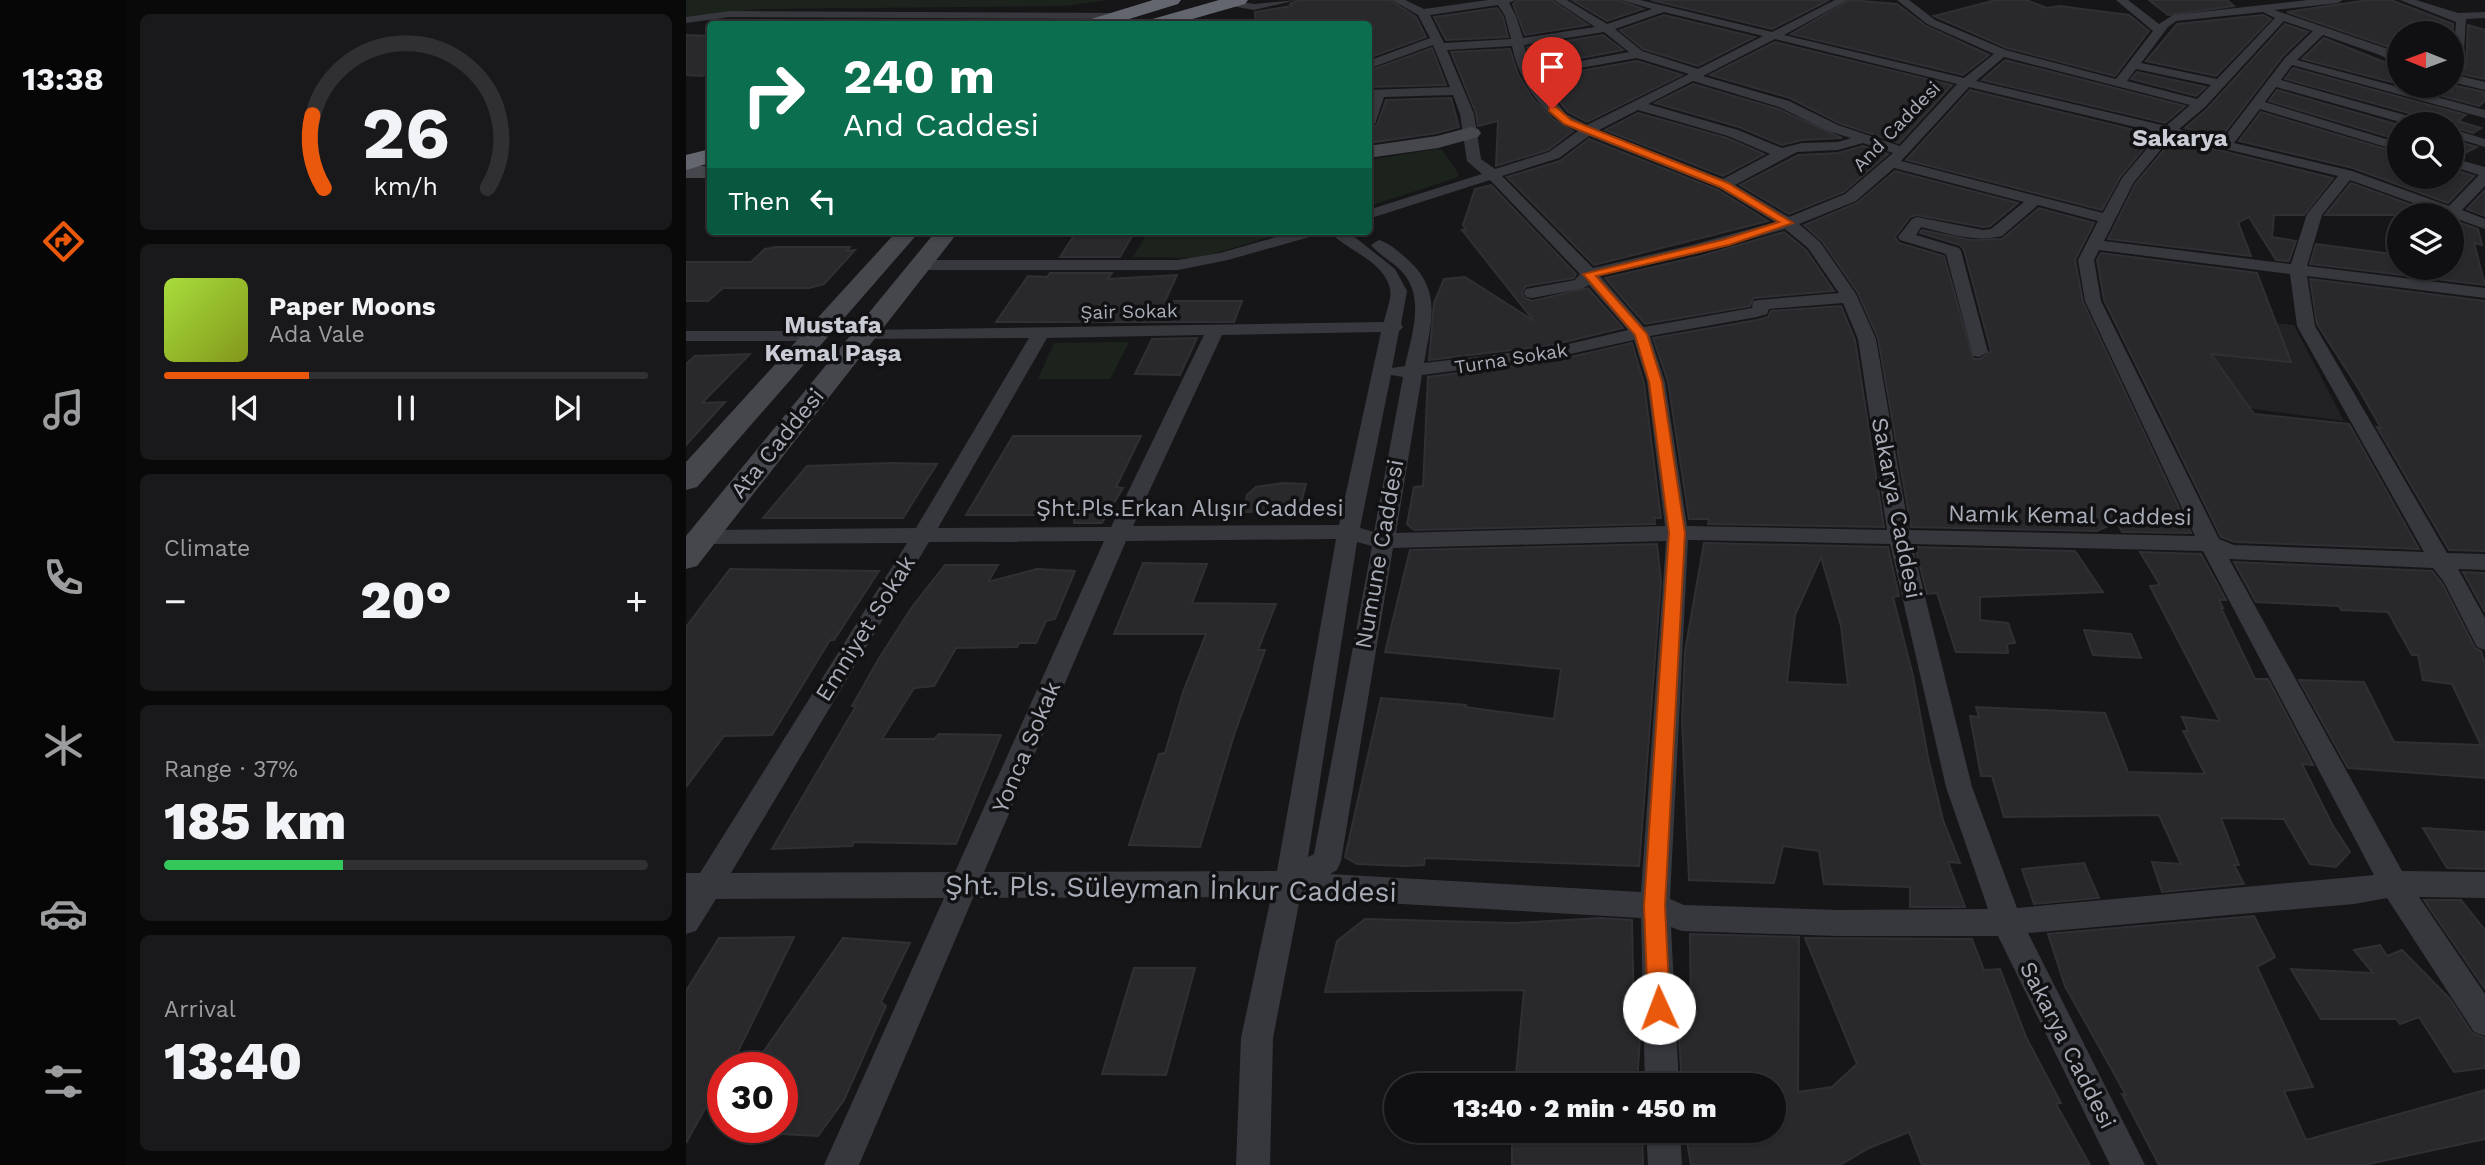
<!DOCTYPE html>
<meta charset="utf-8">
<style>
body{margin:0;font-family:"Work Sans",sans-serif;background:#19191b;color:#f1f3f6;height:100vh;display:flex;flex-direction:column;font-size:26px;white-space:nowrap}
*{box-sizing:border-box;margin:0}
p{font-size:23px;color:#9c9d9f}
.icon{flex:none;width:38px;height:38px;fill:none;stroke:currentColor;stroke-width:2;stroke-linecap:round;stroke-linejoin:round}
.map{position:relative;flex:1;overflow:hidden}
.side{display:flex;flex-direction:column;gap:14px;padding:14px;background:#09090a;width:560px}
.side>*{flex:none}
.hud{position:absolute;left:21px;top:21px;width:665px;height:214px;border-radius:7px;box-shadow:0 2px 5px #0004,0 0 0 2px #303032;background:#0b6e4f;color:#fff;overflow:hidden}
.needle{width:46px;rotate:271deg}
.buttons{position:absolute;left:1701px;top:21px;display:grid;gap:14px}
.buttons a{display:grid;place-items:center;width:77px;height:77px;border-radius:50%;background:#101012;box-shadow:0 2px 5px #0004,0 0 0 2px #303032;font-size:35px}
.speed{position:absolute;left:21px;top:1052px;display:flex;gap:14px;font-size:35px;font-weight:700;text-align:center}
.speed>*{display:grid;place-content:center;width:91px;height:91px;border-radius:50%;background:#101012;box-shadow:0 2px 5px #0004,0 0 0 2px #303032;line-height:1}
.speed .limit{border:10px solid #d22;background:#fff;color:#111}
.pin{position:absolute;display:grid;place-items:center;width:60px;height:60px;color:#fff;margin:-72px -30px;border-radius:50% 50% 50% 0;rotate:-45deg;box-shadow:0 0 7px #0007}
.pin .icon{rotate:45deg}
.me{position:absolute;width:77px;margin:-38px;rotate:358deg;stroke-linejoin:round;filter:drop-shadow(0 0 5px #0008)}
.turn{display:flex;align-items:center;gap:24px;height:147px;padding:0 21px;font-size:32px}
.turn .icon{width:91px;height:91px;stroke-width:2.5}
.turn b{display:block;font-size:49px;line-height:60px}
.then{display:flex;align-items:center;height:66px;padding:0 21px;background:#0003;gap:14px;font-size:26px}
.big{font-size:52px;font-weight:800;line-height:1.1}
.side .tile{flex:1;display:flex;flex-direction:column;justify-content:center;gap:10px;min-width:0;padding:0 24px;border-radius:10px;background:#19191b}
.side .dial{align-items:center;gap:0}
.dial svg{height:182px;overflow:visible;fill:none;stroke:#303032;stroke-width:7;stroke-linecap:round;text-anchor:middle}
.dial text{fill:#f1f3f6;stroke:none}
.song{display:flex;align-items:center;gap:21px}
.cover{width:84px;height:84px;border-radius:10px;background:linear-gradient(135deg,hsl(80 70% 55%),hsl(70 70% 35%))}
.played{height:7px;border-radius:4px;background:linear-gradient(90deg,#ea580c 30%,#303032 30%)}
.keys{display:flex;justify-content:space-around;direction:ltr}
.heat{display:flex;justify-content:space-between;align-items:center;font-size:38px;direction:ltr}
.charge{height:10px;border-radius:5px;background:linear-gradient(90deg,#34c759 37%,#303032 0)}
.trip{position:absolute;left:698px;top:1073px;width:402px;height:70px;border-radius:35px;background:#101012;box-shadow:0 2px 5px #0004,0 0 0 2px #303032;font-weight:800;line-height:70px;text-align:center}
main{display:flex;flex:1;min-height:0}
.menu{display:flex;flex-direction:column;width:126px;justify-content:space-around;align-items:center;background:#060607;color:#9c9d9f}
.menu .icon{width:49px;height:49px}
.menu .selected{color:#ea580c}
.menu b{font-size:32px;color:#f1f3f6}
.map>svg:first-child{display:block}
.built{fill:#222225}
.green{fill:#1c231d}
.building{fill:#29292c;stroke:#303034;stroke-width:2;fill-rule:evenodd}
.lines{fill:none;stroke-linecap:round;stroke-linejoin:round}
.street{fill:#37383d;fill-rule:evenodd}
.secondary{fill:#45474d;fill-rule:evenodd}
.highway{fill:#63666e;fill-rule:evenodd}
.route{fill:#ea580c;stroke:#983908;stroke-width:2}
.labels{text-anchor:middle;stroke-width:7;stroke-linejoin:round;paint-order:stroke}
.far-street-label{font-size:19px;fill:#a8adb8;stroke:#111113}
.street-label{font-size:23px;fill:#a8adb8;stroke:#111113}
.far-district-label{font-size:24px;font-weight:bold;fill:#c9ccd4;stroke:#111113}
.near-street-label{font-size:28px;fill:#a8adb8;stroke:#111113}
</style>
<main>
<nav class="menu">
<b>13:38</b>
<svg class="icon selected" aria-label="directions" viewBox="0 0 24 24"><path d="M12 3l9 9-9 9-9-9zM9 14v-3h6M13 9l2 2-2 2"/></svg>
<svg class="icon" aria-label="music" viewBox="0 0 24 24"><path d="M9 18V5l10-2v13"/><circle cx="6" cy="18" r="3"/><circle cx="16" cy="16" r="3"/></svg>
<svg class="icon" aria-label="phone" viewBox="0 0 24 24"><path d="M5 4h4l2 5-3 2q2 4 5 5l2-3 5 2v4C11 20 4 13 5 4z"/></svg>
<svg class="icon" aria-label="climate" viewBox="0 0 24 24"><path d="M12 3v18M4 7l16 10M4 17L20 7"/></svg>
<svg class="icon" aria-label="car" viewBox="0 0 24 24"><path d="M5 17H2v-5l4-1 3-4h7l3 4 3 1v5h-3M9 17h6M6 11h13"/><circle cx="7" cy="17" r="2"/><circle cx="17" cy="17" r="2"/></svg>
<svg class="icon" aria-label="filters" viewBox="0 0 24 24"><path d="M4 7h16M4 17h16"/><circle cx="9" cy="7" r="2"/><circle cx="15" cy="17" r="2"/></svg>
</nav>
<section class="side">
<div class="tile dial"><svg viewBox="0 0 100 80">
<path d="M14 69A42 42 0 1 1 86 69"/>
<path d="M14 69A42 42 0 0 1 9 37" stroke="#ea580c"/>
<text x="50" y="56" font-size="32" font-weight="700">26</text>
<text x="50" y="72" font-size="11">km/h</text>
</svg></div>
<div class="tile">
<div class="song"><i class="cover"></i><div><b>Paper Moons</b><p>Ada Vale</p></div></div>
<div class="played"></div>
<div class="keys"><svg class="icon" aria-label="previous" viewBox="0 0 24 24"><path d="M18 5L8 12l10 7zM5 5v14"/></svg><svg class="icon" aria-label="pause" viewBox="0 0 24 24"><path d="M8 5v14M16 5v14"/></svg><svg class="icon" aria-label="next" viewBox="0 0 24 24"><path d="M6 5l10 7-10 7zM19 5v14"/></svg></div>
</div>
<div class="tile"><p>Climate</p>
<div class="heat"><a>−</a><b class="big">20°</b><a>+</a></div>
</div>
<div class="tile"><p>Range · 37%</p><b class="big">185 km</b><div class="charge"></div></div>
<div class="tile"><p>Arrival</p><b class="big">13:40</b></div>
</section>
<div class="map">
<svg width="1799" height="1165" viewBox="0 0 1799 1165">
<rect width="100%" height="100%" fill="#161618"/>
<path class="built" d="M1427 307 1608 325 1658 421 1470 396Z"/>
<g class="green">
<path d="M0 0H423L378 6 73 9 0 17Z"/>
<path d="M751 149 756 150 773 174 770 178 683 206V160Z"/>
<path d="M462 231H604L513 258 447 257Z"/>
<path d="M443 342 424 379H352L368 343Z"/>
</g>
<g class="building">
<path d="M613 0H704L730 17 740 37 682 58V24H570L569 12 606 6 604 4Z"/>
<path d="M831 0H865L902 25 839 35 827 4Z"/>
<path d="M886 0H932L957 9 921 21Z"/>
<path d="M965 0H1143L1086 29Z"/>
<path d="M1164 0 1211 4 1240 26 1303 55 1277 75 1105 34Z"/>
<path d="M1310 0H1340L1361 8 1373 6 1443 15 1463 31 1429 76 1321 48 1248 16Z"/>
<path d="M1463 0H1541L1548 6 1482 15Z"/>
<path d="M1682 0H1705L1767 24 1766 45V33H1713V53L1703 47 1601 12Z"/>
<path d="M811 8 817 17 822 37 760 40 748 17Z"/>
<path d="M978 15 1069 37 1012 66 957 49 934 30Z"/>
<path d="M1577 15 1585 19 1530 76 1460 61 1491 24Z"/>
<path d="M1599 24 1622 32 1597 56 1535 137 1499 128 1521 109Z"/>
<path d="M1782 25 1799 30V79L1766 72V67L1776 71 1780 68Z"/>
<path d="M0 35 24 36V71L16 76 0 75Z"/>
<path d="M917 35 937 50 848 67 841 47Z"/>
<path d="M1638 38 1713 68V84L1616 59Z"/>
<path d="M1089 42 1266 85 1213 143 1153 123 1104 98 1024 75Z"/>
<path d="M746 48 760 85 682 87V71Z"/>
<path d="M824 49 832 74 847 99 867 119 887 131 862 150 810 166 812 121 792 126 790 113 765 52Z"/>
<path d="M1319 60 1499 106 1479 123 1296 80Z"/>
<path d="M951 61 996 75 901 122 882 112 854 78Z"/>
<path d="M1607 68 1780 115 1772 121 1795 128 1787 133 1766 127V124H1745L1741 118 1599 79Z"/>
<path d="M1451 72 1520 87 1510 96 1445 79Z"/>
<path d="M1007 84 1092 109 1156 138 1116 140 1096 145 1053 127 969 103Z"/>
<path d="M1766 85 1799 92V101L1793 106 1718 86H1742L1766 92Z"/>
<path d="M1284 90 1469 135 1434 177 1416 210 1220 160Z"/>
<path d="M1591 90 1713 125V140L1583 101Z"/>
<path d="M765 98 773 127 751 133 682 143V130L691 125 700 100Z"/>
<path d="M1575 112 1713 153V177H1766V169L1788 176 1762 203 1667 168 1553 141Z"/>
<path d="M952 113 1041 138 1078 154 1037 176 919 130Z"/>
<path d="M903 139 1032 190 1082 221 908 265 821 177 874 161Z"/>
<path d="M1487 139 1647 178 1618 215H1588L1586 237 1610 241 1603 261 1590 260 1563 217 1552 222 1565 256 1422 239 1450 183Z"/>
<path d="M1766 140 1791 147 1771 157 1766 156Z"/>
<path d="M1177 146 1202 154 1158 192 1103 214 1054 185 1112 155 1152 153Z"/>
<path d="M1209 171 1332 203 1304 226 1297 227 1230 215 1224 217 1209 237 1213 243 1258 256 1287 359H1294L1305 351 1278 250 1274 245 1234 233 1236 230 1285 240 1316 239 1353 208 1408 223 1389 260 1397 302 1505 533 1436 532 1431 522 1411 531 1225 527 1192 338 1172 293 1136 241 1118 225 1171 203Z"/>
<path d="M1665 183 1753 215H1639Z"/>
<path d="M805 185 890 274 888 278 840 286 836 292 838 298 846 301 902 288 937 328 866 345 743 360 748 303 758 279 779 277 848 321 776 230H780L777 225 789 189Z"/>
<path d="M1799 190V216L1781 209Z"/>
<path d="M1766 220 1792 229 1796 245 1788 243 1799 285 1624 264 1630 244 1713 255V268H1766Z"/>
<path d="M391 231H449L434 257H374Z"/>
<path d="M1098 232 1120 250 1148 291 1067 298 1064 306 959 324 919 278 1015 256Z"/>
<path d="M90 247H164L160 251 169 250 138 284 123 288H37L22 301H0V262H65L79 249Z"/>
<path d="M1415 253 1571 273 1605 362 1525 354 1568 414 1663 424 1733 549 1549 542 1535 537 1418 300 1411 260Z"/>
<path d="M364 273H426L422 279 491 275 479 301H556L548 322H310L342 276 361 277Z"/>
<path d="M1624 279 1799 301V551L1763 550 1691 427 1695 428 1671 386 1631 324Z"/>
<path d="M1155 306 1169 340 1198 527 1022 524 1023 519H1003L982 382 967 338 1071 320 1082 317 1085 311Z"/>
<path d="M511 338 494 375 449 374 466 339Z"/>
<path d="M946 343 958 383 975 518H968L969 524 728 530 721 524 728 487 737 486 742 377 867 361Z"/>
<path d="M64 354 16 403 39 402 0 445V364L9 356Z"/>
<path d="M327 436H455L430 487 437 488 416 523H388V515H280Z"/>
<path d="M204 463 251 464 217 518H77L121 466Z"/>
<path d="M597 483 620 484 613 511 558 512 561 495 570 487Z"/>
<path d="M1018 543 1202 547 1213 596 1207 597 1227 676 1242 757 1257 820 1274 863 1262 862 1279 907H1224V887L1138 884 1133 851 1097 846 1088 883 1003 880 996 720 999 651ZM1135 557 1155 626 1162 685 1101 682 1109 615Z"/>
<path d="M971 544 975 581 953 866 739 858 738 865 720 866 671 864 659 857 695 698 780 705 779 707 868 719 875 669 699 652 724 550Z"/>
<path d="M1229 547 1389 551 1417 592 1294 597V620L1322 623 1329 643 1321 644 1322 653 1270 652 1251 593 1241 594Z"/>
<path d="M1454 552 1515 554 1540 600H1533L1537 608H1535L1569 679H1582L1627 765 1616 764 1647 826 1664 852 1650 867 1624 864 1598 819 1535 818 1553 865H1548L1558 884 1476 892 1466 862 1495 864 1473 815 1318 817 1306 776H1295L1284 716 1293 717 1290 707 1419 713 1442 772 1519 774 1497 731H1502L1496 717 1534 721 1464 586 1474 585Z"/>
<path d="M1548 562 1746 571 1756 583 1789 648 1795 651 1799 664V778L1662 768 1613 680 1678 682 1708 742 1795 745 1766 684 1737 680 1732 655H1726L1702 612 1655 610 1653 606 1570 602Z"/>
<path d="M457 563 521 564 506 603 590 604 572 650H579L549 732 514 847 443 845 473 754 479 753 497 692 520 634H428Z"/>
<path d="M259 565H312L302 582 351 569 389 571 369 619 360 621 350 643H333L331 647 270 648 248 686 228 688 196 739H248L253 734 315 735 270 844 168 842 166 846 86 849 170 706H166L192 660 226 607Z"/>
<path d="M44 569 193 571 148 640H144L86 735 38 736 0 787V627Z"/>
<path d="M1777 572 1799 573V612Z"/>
<path d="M1398 630 1445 634 1455 658 1407 655Z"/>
<path d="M1737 828 1799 832V869L1761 868Z"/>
<path d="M1398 863 1413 898 1348 904 1336 869Z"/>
<path d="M1738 900H1775L1799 930V989Z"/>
<path d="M1568 916 1589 957 1571 967 1627 1087 1598 1091 1620 1140 1799 1090V1139L1678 1165H1473L1436 1094 1440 1095 1379 986 1362 934Z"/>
<path d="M915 918 946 920 948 1020H955L951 1085H829L838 990 639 992 651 941 679 919 828 923Z"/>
<path d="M1004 934 1113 937 1112 1092 1146 1087 1171 1064 1119 938 1286 939 1298 970 1314 969 1340 1037 1375 1103 1370 1104 1404 1165H1236L1223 1132 1183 1148 1154 1165H1005L999 1130H1088V1085H996L992 1020 1005 1019Z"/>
<path d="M108 937 44 1068H37V1076L0 1143V991L33 938Z"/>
<path d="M157 938 224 943 195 1002 200 1006 158 1100 132 1136 96 1134V1068H66Z"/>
<path d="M1694 945 1701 956 1716 950 1764 999 1786 1033 1799 1038V1068L1768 1072 1733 1017 1714 1024 1710 1019H1635L1605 969 1687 973 1668 950Z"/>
<path d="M448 968H509L480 1075 416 1074Z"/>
<path d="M826 1130H956L957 1165H826Z"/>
</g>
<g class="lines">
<g class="street">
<path d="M543 0 568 4 611 0 568 10 540 5 539 3Z"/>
<path d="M706 0H719L738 9 802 0H829L823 3 830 16 837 38 909 27 868 0H881L921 24 966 9 935 0H954L1086 32 1149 0H1162L1098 35 1278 78 1308 54 1241 24 1211 0H1223L1249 20 1320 50 1430 79 1467 31 1430 0H1442L1473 24 1487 15 1622 0H1657L1652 3 1588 10 1702 49 1713 56V65L1694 55 1637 35 1611 60 1799 110V118L1606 65 1595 80 1740 121 1742 124H1721L1590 87 1579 102 1713 143V151L1574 109 1548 143 1666 171 1763 206 1793 175 1766 166V158L1799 167V186L1776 210 1799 219V229L1664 180 1636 215 1621 266 1799 288V298L1621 276 1629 326 1761 553 1799 554V570L1772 569 1799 618V650L1791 647 1758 582 1747 568 1543 559 1716 871 1799 872V898L1733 897 1799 994V1036L1788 1032 1701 898 1668 904 1342 933 1459 1165H1424L1312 936H1152L996 931 985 927 993 1085H959L955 918 614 898 587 1038 584 1165H550L555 1038 585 897 287 898 173 1165H138L258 898 30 899 10 931 0 934V873H14L221 543 16 544 8 542 5 537 8 532 16 530 230 528 343 338 172 339 169 335 172 331 178 330 698 322C700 312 706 298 704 289 698 260 660 251 643 231H661L709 269 721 291 715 324 717 327 713 331 706 368 719 366C725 337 739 300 718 274 709 263 694 256 685 245L693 240C703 243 712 251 720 258 757 290 745 321 738 363L866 348 942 330 903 285 895 289 846 298 840 297 838 293 840 289 889 280 894 274 804 180 682 219V210L796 174 781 161 774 114 767 95 698 97 689 124 682 128 685 98 682 90 764 87 747 45 682 69V61L744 38 732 15ZM812 5 819 16 825 39 758 43 744 15ZM978 12 1077 36 1012 69 956 51 929 29ZM1577 12 1589 18 1531 79 1455 63 1482 27 1490 21ZM1598 21 1627 31 1599 58 1536 140 1493 129 1519 107ZM918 32 943 52 846 70 838 45ZM1089 39 1271 84 1214 146 1152 125 1103 101 1017 76ZM826 46C833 82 858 118 892 131L863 152 809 169 795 159 788 114 761 50ZM1318 57 1504 105 1480 126 1290 81ZM951 58 1003 74 901 125 880 114 849 76ZM1450 69 1525 85 1511 99 1441 81ZM1007 81 1093 107 1142 131 1165 138 1152 142 1116 143 1096 148 1052 130 962 104ZM1283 87 1474 133 1436 178 1417 213 1215 161ZM952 110 1042 136 1084 154 1037 179 913 130ZM903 136 1033 188 1089 222 1006 245 907 268 816 176 873 158ZM1486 136 1652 176 1621 214 1605 264 1418 241 1448 182ZM1177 143 1207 153 1159 194 1103 217 1049 185 1111 152 1152 150ZM1208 168 1338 202 1305 229 1297 230 1231 217 1226 219 1212 237 1214 240 1260 254 1287 356 1293 357 1302 352 1275 251 1273 248 1230 235 1235 227C1261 233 1289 243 1316 236L1352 205 1412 221 1392 260 1399 301 1509 536 1223 530 1190 339 1170 294 1134 242 1113 224 1170 201ZM1099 229 1122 248 1153 293 1073 300 1067 301 1066 308 958 327 914 276 1014 253ZM1413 250 1604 274 1611 326 1738 552 1548 545 1533 539 1415 301 1408 260ZM1157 303 1172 339 1201 530 1001 526 979 382 964 336 1071 317 1081 314 1083 309ZM695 332 653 525 447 526 536 335ZM518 335 425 527 252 528 361 338ZM948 340 961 382 979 526 710 533 736 375 866 358ZM705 375 717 377 688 532 674 528ZM650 539 591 871 298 872 440 541ZM1002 540 1204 544 1260 787 1302 909 1152 910 998 905 984 899ZM418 541 269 872 45 873 243 542ZM980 541 955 892 644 874 651 870 655 861 707 548ZM671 542 686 546 628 854 622 857ZM1226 544 1517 551 1688 875 1331 908 1286 787Z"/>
<path d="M1714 0H1730L1772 13 1799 12V18L1780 19 1777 68 1767 65 1770 22Z"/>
<path d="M44 11 436 13 442 16 436 19 44 17 0 23V17Z"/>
<path d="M1766 74 1799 82V90L1766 82Z"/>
<path d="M1766 129 1799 139V147L1766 137Z"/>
<path d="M611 231H636L634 234 542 260 492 270H234L226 265 234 260H492L534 253Z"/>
<path d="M0 331H130L139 336 130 341H0Z"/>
<path d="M960 1130H994L996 1165H962Z"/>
</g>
<g class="secondary">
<path d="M785 127 792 129 795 133 792 137 752 148 682 158V146L751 136Z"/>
<rect x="0" y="166" width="24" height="12"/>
<path d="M211 231H234L11 487 0 490V462Z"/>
<path d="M250 231H273L11 566 0 569V536Z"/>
</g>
<g class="highway">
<path d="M467 0H495L492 4 427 24H399L402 20Z"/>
<path d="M533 0H562L559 4 489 24H460L463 20Z"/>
<path d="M24 149V163L0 170V155Z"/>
</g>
</g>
<path class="route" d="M863 107H870L885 120 1042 183 1107 223 1043 245 910 276 961 334 976 382 999 533 979 906 984 1008 980 1016 973 1019 965 1016 962 1008 958 906 983 533 963 382 949 335 897 274 1036 240 1093 222 1034 187 878 124 863 111Z"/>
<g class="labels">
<g class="far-street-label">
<text transform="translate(1210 126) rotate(-46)" y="7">And Caddesi</text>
<text transform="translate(443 311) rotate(-1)" y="7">Şair Sokak</text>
<text transform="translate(825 358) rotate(-9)" y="7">Turna Sokak</text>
</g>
<g class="street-label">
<text transform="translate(91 443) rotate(-51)" y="8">Ata Caddesi</text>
<text x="504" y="516">Şht.Pls.Erkan Alışır Caddesi</text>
<text transform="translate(1211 508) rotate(79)" y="8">Sakarya Caddesi</text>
<text transform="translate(1384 515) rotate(1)" y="8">Namık Kemal Caddesi</text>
<text transform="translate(693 554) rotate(-80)" y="8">Numune Caddesi</text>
<text transform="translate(179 628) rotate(-58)" y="8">Emniyet Sokak</text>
<text transform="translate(340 747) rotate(-67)" y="8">Yonca Sokak</text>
<text transform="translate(1382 1045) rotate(63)" y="8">Sakarya Caddesi</text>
</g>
<g class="far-district-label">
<text x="1494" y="146">Sakarya</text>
<text x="147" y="333">Mustafa<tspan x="147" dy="28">Kemal Paşa</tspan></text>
</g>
<g class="near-street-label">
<text transform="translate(485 888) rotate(1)" y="10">Şht. Pls. Süleyman İnkur Caddesi</text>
</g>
</g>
</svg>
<div class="buttons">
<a><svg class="needle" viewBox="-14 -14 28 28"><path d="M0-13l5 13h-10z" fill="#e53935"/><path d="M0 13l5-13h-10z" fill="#9c9d9f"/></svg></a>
<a><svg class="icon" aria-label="search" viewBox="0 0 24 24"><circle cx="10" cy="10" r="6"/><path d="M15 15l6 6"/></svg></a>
<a><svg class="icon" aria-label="layers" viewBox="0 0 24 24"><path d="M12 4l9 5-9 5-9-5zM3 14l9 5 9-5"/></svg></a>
</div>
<div class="speed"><div class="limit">30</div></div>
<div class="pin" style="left:866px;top:109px;background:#d93025"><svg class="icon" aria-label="arrive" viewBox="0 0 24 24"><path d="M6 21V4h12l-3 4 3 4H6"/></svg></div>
<svg class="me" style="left:973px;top:1008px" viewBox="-20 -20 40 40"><circle r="19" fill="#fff"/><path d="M0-13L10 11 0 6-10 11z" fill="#ea580c"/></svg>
<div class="trip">13:40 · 2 min · 450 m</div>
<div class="hud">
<div class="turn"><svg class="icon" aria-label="right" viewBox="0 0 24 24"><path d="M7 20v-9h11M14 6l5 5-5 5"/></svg><div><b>240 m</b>And Caddesi</div></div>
<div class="then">Then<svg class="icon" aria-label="left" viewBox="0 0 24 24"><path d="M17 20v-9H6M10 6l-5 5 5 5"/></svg></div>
</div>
</div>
</main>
